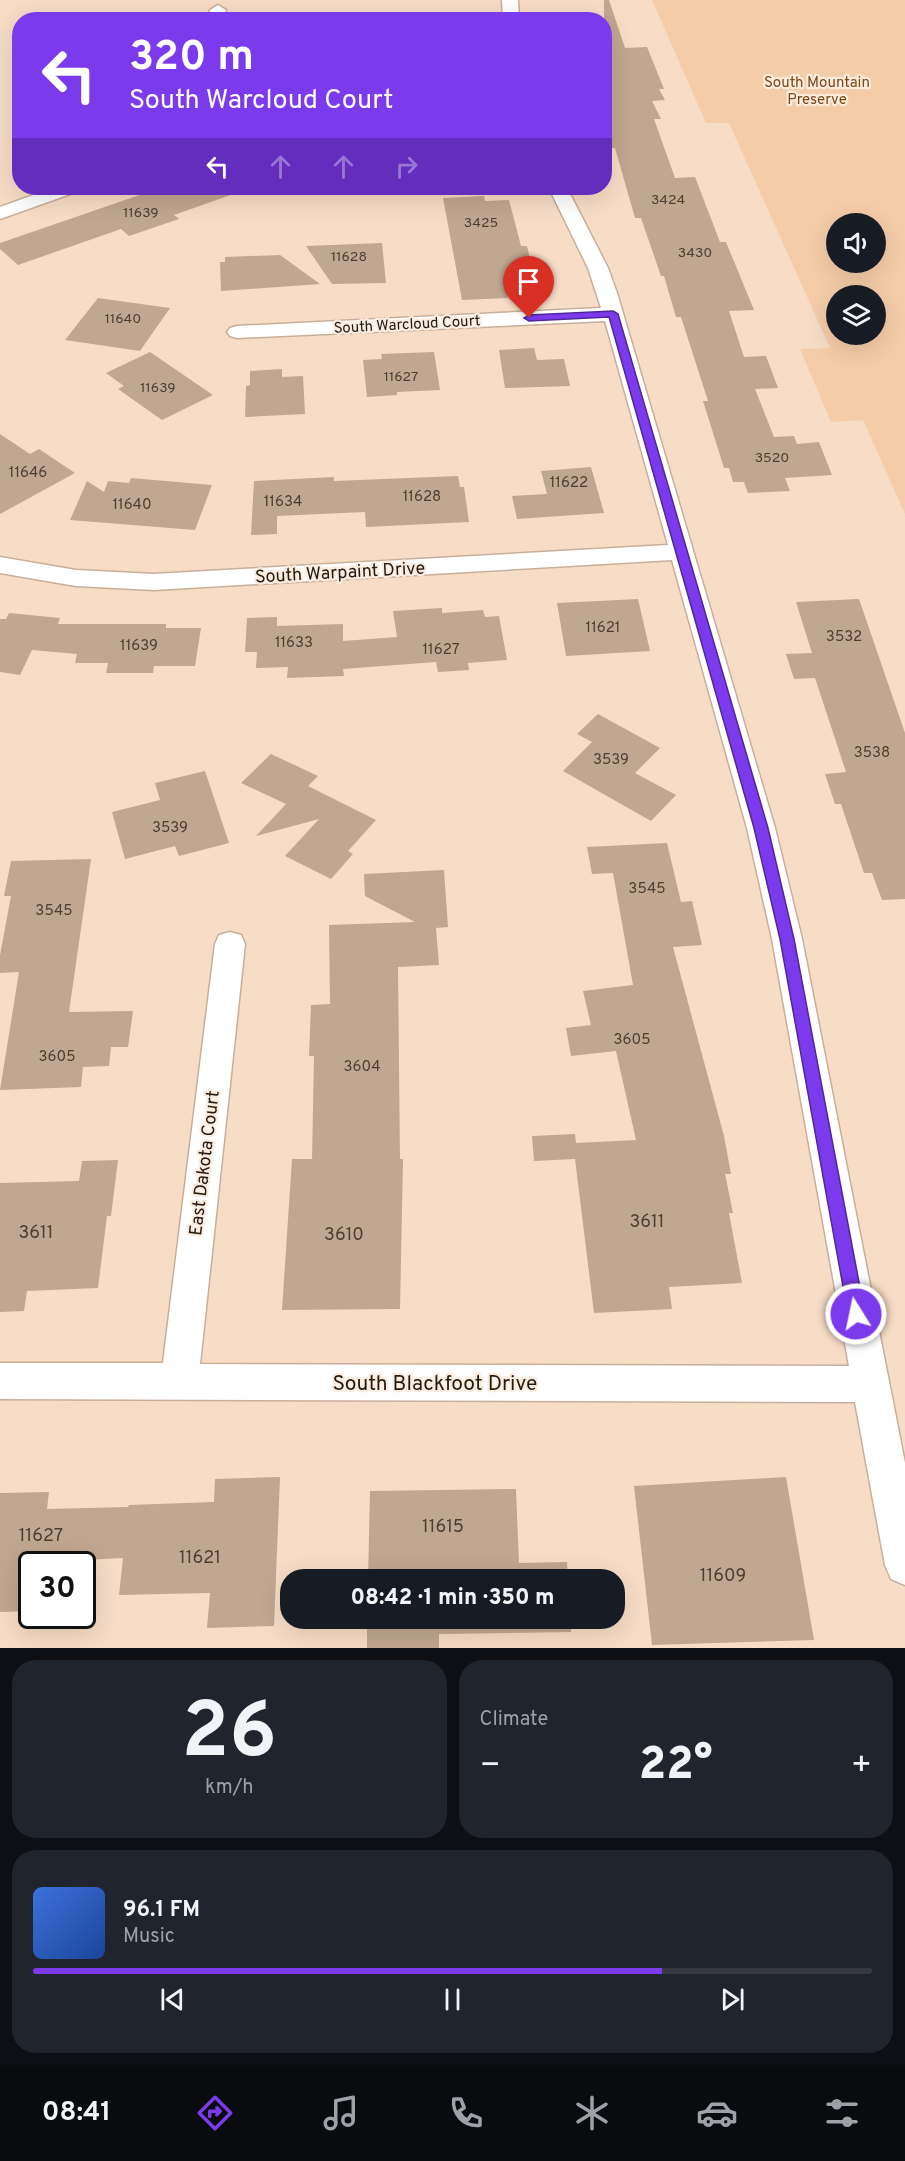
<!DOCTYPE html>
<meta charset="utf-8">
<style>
body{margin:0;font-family:Overpass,sans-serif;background:#20242c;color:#f1f3f6;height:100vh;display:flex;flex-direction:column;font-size:22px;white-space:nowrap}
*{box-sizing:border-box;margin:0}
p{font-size:20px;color:#9ea1a6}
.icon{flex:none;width:33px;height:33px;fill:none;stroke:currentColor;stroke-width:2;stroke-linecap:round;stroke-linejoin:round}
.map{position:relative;height:1648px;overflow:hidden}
.panel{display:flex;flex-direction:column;gap:12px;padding:12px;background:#0d0f14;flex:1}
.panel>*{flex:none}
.top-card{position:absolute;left:12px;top:12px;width:600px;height:183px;border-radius:24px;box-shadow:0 6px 24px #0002;background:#7c3aed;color:#fff;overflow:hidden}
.buttons{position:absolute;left:826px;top:213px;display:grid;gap:12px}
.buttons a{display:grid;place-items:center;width:60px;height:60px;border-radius:50%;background:#171b24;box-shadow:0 6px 24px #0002;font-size:30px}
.speed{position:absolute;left:18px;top:1551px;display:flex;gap:12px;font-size:30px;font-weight:700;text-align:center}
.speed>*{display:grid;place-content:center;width:78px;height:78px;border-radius:50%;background:#171b24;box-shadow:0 6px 24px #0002;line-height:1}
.speed .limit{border:3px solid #111;border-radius:9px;background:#fff;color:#111}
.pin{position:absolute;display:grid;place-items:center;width:51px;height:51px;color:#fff;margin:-62px -26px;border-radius:50% 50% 50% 0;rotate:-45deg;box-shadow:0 0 6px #0007}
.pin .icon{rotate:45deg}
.me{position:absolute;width:66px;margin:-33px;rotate:350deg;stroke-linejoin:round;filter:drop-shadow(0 0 4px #0008)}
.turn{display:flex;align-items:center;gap:21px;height:126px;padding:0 18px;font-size:27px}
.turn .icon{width:78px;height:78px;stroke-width:2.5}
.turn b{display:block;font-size:42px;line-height:51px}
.lanes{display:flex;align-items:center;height:57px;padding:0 18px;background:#0003;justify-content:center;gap:30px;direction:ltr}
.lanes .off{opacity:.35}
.big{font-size:45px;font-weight:800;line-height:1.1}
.panel .widget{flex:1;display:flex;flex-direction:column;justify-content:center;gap:9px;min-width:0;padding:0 21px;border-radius:24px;background:#20242c}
.panel .dial{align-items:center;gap:0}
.dial b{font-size:78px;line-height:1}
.song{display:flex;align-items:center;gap:18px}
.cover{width:72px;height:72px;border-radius:9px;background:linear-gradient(135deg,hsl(220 70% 55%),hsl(220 70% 35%))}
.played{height:6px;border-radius:3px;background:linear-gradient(90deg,#7c3aed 75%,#363941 75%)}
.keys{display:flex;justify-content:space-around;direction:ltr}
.heat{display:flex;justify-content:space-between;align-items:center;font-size:33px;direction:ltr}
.panel .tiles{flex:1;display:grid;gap:12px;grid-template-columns:1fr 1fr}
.widget:last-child{grid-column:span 2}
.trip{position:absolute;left:280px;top:1569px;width:345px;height:60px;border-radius:24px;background:#171b24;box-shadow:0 6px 24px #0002;font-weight:800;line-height:60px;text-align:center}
.tab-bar{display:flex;height:96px;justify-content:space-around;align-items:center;background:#090b0e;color:#9ea1a6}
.tab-bar .icon{width:42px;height:42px}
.tab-bar .selected{color:#7c3aed}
.tab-bar b{font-size:27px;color:#f1f3f6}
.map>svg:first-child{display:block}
.green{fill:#f5cca8;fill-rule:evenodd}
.building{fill:#c0a791}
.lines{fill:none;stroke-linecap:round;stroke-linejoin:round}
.street-casing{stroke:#c9af9a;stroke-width:3}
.street{fill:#fff;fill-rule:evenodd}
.route{fill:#7c3aed;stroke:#51269a;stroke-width:1.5}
.labels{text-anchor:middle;stroke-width:4.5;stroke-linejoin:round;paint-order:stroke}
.far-number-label{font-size:14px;fill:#4b3e32}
.far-park-label{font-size:15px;fill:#7c4a15;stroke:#fcecde}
.far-street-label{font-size:15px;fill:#241b13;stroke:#fcecde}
.number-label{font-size:15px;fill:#4b3e32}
.street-label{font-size:18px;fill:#241b13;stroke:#fcecde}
.near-number-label{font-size:18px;fill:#4b3e32}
.near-street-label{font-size:21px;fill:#241b13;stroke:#fcecde}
</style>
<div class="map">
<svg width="905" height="1648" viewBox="0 0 905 1648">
<rect width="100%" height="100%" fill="#f7ddc6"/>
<path class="green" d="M652 0H905V514L863 420 831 422 800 349 830 348 729 123H706ZM837 224H876V262H837ZM837 296H876V334H837Z"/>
<g class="building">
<path d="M604 0H609L625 48 647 47 664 89H659L665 100 652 101 661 119H654L675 178 695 177 720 242H726L754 310 729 311 744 357 766 356 778 388 755 389 774 437 794 436 797 444 819 442 832 475 785 478 790 491 748 493 744 482H733L729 468H724L703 401H708L681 317H676L664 276H661L641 218H635L615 148 604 149Z"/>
<path d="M160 188H242V191L174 215 179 219 129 236 121 229 18 265 0 249V243Z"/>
<path d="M484 196 485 201 509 200 521 246H527L538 292 507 294 508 298 462 300 443 198Z"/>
<path d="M382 243 386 283 332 284 306 246Z"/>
<path d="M280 255 320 284 221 291 220 262H225V257Z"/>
<path d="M98 298 170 308 140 351 65 340Z"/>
<path d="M534 348 537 360 564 359 570 386 505 388 499 350Z"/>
<path d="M150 352 213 395 162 420 118 389 124 386 106 373Z"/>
<path d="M434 352 440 390 397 392V395L367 397 363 360 382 359 381 354Z"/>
<path d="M282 369V377L303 376 305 414 245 417 246 386 250 385V371Z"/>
<path d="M0 434 30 454 39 449 75 473 0 514Z"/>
<path d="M591 467 604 513 517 519 512 496 547 494 541 471Z"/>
<path d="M458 476 460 487H464L469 522 366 527 365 512 277 516V534L251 535 254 481 334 477V481Z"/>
<path d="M131 478 212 485 195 530 70 520 87 481 104 492 108 481 129 483Z"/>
<path d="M638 599 650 651 566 656 557 603Z"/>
<path d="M859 599 905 733V899L882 900 872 873H864L841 804H835L825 774 846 772 815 678 794 679 786 654 812 653 796 602Z"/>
<path d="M442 608V613L483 610 485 617 499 616 507 660 468 663 469 670 438 672 436 662 343 669 344 676 287 678 288 667 256 668 257 652H245L247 618 277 617V626L343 624V641L397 637 393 611Z"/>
<path d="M9 613 60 618 58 624H166V628H201L195 666H154L153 673H106L108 663H75L77 654 32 650 20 675 0 672V619H6Z"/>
<path d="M598 714 660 748 635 773 676 795 651 821 563 771 592 742 577 734Z"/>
<path d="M271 754 318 776 308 786 376 820 348 851 353 854 331 879 285 856 319 819 256 836 286 804 241 783Z"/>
<path d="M205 771 229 843 179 856 175 846 125 859 112 812 160 800 155 783Z"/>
<path d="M667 843 681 902 692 901 702 945 673 947 724 1136 731 1174H725L733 1213H729L742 1283 669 1287 672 1309 594 1313 575 1159 534 1161 532 1136 575 1134 576 1143 636 1140 616 1051 571 1056 566 1028 591 1025 583 991 633 985 613 873 592 874 587 847Z"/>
<path d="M91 859 69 1012 133 1011 128 1047H111L109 1066 83 1067 81 1087 0 1090 19 972 0 973V955L11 896H4L11 861Z"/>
<path d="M444 870 448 927 436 928 439 965 398 967 400 1159H403L400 1309 282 1310 292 1159H312L314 1056H309L311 1005 330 1004 329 925 415 922 365 896 364 874Z"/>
<path d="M118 1160 111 1216H107L98 1288 27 1291 24 1311 0 1312V1183L79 1181 82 1161Z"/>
<path d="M280 1477 274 1626 207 1628 210 1593 119 1595 123 1558 66 1561 65 1564H32V1611L0 1612V1493L49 1492 47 1509 128 1507 129 1505 214 1502 215 1479Z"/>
<path d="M786 1477 814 1640 652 1645 634 1486Z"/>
<path d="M516 1489 519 1563 567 1562 568 1580H368L370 1491Z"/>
<path d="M367 1618H570L571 1632 439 1634V1648H367Z"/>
</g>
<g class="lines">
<g class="street-casing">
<g id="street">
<path d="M502 0H518L519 20H503Z"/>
<path d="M218 5 226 10 225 20H209L210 10Z"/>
<path d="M53 188H78L76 192 0 219V207Z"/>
<path d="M549 188H567L608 268 617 293 775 828 802 939 905 1463V1585L891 1579 885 1565 855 1402 0 1399V1363H163L215 944 219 935 230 932 241 935 245 944 200 1364 849 1366 772 939 747 828 672 560 154 590 76 586 0 573V557L76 570 154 574 668 545 605 321 237 338 230 336 227 332 230 328 237 326 601 308 588 268Z"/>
</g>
</g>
<use href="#street" class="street"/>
</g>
<path class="route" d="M613 311 618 314 768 828 794 939 865 1314 862 1320 856 1322 850 1320 848 1314 780 939 754 828 609 317 529 321 524 318 529 315Z"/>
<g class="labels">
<g class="far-number-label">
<text x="668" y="204">3424</text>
<text x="141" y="217">11639</text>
<text x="481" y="227">3425</text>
<text x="695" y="257">3430</text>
<text x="349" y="261">11628</text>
<text x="123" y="323">11640</text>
<text x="401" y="381">11627</text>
<text x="158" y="392">11639</text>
<text x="772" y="462">3520</text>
</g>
<g class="far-park-label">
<text x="817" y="87">South Mountain<tspan x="817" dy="17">Preserve</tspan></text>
</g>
<g class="far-street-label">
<text transform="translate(407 324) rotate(-3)" y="5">South Warcloud Court</text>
</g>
<g class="number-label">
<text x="28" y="477">11646</text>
<text x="569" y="487">11622</text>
<text x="422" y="501">11628</text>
<text x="283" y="506">11634</text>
<text x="132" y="509">11640</text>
<text x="603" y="632">11621</text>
<text x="844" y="641">3532</text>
<text x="294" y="647">11633</text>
<text x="139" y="650">11639</text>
<text x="441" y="654">11627</text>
<text x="872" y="757">3538</text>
<text x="611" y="764">3539</text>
<text x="170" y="832">3539</text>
<text x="647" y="893">3545</text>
<text x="54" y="915">3545</text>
<text x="632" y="1044">3605</text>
<text x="57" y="1061">3605</text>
<text x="362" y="1071">3604</text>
</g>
<g class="street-label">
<text transform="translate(340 572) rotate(-3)" y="6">South Warpaint Drive</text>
<text transform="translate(204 1163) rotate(-83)" y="6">East Dakota Court</text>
</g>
<g class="near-number-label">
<text x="647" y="1227">3611</text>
<text x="36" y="1238">3611</text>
<text x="344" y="1240">3610</text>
<text x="443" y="1532">11615</text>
<text x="41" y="1541">11627</text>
<text x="200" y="1563">11621</text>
<text x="723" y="1581">11609</text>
</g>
<g class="near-street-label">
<text x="435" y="1390">South Blackfoot Drive</text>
</g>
</g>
</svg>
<div class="buttons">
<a><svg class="icon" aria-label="sound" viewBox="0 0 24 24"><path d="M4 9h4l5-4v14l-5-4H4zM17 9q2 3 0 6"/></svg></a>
<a><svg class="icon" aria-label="layers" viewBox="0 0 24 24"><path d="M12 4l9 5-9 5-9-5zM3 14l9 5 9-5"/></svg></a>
</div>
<div class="speed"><div class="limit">30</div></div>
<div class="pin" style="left:529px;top:318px;background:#d93025"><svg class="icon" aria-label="arrive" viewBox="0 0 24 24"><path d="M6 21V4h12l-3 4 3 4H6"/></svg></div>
<svg class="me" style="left:856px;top:1314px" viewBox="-20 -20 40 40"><circle r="17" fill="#7c3aed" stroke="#fff" stroke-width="3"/><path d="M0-11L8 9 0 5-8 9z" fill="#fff"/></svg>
<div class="trip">08:42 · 1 min · 350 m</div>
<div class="top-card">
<div class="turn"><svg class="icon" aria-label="left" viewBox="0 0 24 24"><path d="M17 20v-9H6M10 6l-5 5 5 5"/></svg><div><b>320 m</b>South Warcloud Court</div></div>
<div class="lanes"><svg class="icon" aria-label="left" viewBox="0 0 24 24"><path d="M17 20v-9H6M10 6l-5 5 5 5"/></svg><svg class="icon off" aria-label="ahead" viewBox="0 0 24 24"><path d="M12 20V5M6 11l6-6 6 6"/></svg><svg class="icon off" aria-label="ahead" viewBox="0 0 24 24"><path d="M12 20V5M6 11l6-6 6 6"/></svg><svg class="icon off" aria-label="right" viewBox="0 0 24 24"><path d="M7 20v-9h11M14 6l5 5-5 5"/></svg></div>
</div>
</div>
<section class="panel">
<div class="tiles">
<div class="widget dial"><b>26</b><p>km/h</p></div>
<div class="widget"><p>Climate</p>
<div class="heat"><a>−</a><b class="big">22°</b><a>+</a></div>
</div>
<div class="widget">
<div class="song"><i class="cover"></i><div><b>96.1 FM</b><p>Music</p></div></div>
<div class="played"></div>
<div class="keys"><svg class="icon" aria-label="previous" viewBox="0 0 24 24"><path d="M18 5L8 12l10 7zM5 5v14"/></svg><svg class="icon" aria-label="pause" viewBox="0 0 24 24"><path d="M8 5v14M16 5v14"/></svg><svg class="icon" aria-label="next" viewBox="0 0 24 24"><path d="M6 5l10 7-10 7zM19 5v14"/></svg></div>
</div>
</div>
</section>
<nav class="tab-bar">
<b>08:41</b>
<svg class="icon selected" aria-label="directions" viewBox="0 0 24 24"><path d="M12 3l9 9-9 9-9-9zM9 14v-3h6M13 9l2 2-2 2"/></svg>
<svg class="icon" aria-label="music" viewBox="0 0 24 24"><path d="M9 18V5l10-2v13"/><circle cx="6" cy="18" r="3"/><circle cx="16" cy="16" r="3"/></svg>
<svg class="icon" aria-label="phone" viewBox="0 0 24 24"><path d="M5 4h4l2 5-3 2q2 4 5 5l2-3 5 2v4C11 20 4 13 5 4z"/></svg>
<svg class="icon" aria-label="climate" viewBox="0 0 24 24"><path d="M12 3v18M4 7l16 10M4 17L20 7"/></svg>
<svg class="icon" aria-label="car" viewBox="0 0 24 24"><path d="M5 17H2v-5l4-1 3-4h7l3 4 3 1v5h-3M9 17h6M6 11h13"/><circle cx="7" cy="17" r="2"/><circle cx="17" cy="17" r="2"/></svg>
<svg class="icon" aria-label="filters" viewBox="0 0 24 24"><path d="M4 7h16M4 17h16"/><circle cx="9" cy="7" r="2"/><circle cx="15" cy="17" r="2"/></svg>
</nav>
